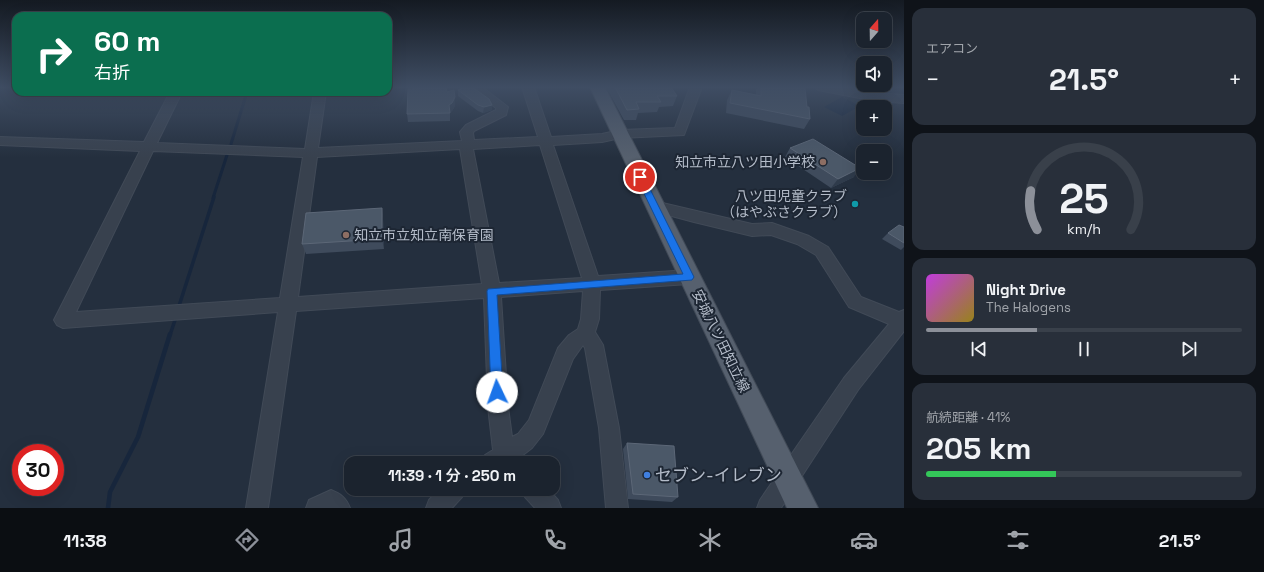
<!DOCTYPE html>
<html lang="ja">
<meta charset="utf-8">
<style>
body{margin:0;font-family:"Space Grotesk","Noto Sans JP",sans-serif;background:#282f3a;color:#f1f3f6;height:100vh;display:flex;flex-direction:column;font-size:15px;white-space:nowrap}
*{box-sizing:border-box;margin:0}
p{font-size:13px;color:#a0a4aa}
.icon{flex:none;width:22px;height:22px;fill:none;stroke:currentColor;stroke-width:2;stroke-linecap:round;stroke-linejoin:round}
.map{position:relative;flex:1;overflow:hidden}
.drawer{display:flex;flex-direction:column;gap:8px;padding:8px;background:#0f1319;width:360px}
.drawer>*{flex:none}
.hud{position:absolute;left:12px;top:12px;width:380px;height:84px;border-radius:12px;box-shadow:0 4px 16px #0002,0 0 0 1px #39404a;background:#0b6e4f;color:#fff;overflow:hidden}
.needle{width:26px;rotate:20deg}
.controls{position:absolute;left:856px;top:12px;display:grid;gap:8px}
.controls a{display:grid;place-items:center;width:36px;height:36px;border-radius:8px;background:#1b232e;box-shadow:0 4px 16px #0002,0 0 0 1px #39404a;font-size:20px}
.speed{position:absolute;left:12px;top:444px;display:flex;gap:8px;font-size:20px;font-weight:700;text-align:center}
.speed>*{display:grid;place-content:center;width:52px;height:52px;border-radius:50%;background:#1b232e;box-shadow:0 4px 16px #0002,0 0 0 1px #39404a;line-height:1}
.speed .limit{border:6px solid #d22;background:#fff;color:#111}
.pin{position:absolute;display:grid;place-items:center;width:34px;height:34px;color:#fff;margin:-17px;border:2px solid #fff;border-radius:50%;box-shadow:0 1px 4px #0007}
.me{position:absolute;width:44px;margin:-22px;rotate:357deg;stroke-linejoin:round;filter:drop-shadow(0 0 3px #0008)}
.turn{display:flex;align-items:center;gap:14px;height:84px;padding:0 16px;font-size:18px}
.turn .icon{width:52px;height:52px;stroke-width:2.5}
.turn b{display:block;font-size:28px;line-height:34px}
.big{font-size:30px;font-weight:600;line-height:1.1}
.drawer .widget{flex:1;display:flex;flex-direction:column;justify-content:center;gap:6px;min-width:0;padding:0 14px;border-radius:12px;background:#282f3a}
.drawer .dial{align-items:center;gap:0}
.dial svg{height:104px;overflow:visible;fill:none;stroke:#39404a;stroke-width:7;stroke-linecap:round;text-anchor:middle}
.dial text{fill:#f1f3f6;stroke:none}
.song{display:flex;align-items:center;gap:12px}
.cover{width:48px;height:48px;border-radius:6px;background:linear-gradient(135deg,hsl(290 70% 55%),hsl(50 70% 35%))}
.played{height:4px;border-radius:2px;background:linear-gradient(90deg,#8c9099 35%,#39404a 35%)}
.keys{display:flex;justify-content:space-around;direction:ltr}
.heat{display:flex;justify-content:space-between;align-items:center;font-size:22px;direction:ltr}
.charge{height:6px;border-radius:3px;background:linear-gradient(90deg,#34c759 41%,#39404a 0)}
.trip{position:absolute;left:344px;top:456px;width:216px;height:40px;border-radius:12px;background:#1b232e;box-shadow:0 4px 16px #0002,0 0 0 1px #39404a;font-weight:600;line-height:40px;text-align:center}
.menu{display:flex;height:64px;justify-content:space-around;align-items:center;background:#0b0e12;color:#a0a4aa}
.menu .icon{width:28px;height:28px}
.menu .on{color:#8c9099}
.menu b{font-size:18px;color:#f1f3f6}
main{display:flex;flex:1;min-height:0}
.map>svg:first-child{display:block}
.water{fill:#17263c}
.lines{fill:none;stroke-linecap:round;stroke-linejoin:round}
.stream-far2{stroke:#17263c;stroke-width:3}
.stream-far1{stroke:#17263c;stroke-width:3.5}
.stream{stroke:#17263c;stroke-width:4.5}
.minor-casing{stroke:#414a57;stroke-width:2}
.major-casing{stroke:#414a57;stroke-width:2}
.minor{fill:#38414e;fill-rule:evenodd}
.major{fill:#56606e;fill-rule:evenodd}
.wall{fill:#3f4b5c}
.shaded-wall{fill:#2f3b4b}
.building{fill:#4b5868;stroke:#5c6777}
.route{fill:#1a73e8;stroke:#114b97}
.education-dot{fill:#8d6e63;stroke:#1d2633;stroke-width:1.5}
.culture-dot{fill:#0f9aa8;stroke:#1d2633;stroke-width:1.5}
.shop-dot{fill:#3f7fe0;stroke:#1d2633;stroke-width:1.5}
.labels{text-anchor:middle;stroke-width:4;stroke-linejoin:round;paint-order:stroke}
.poi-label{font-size:14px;fill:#b4bcc9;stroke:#1d2633;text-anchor:end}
.street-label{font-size:14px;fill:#b4bcc9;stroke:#1d2633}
.near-poi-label{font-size:17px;fill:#b4bcc9;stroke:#1d2633;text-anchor:start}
</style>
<main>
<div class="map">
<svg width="904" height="508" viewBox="0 0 904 508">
<rect width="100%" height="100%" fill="#242f3e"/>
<path class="water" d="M842 97 860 106 842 116 824 107Z"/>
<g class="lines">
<g class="stream-far2">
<path d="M231 144 247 92"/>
<path d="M213 198 227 155"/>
</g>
<g class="stream-far1">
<path d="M179 306 214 197"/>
<path d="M170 335 175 320"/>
</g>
<path class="stream" d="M108 508 110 492 138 437 170 334"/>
<g class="minor-casing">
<g id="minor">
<path d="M469 87H482L508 107 506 115 474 131 473 133 474 140 538 137 522 87H534L551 137 602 134 620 130 675 128 690 87H702L684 135 620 138 602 142 553 145 598 276 689 270 695 272 697 277 695 282 689 284 600 290 599 319 595 332 603 345 619 428 628 508H606L599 428 585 348 583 345 573 359 543 434 532 448 519 458 520 463H482L485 455 493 450 488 407 484 298 296 311 268 508H246L278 312 63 328 57 325 54 320 140 151 0 145V137L144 142 170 92H182L157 143 305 149 314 92H326L318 148 462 141 460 132 466 125 496 110V108ZM540 145 582 278 499 283 473 149ZM460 149 482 284 298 297 317 157ZM153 151 303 157 280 298 76 312ZM583 291 581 319 578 329 569 335 558 348 529 420 518 434 512 437 508 407 501 297Z"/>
<path d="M813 87H840L875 93 904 95V103L875 101 818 90Z"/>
<path d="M654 201 752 224 772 223 809 236 828 247 861 297 899 312 904 310V331L858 390 781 508H757L760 500 844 378 889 324 849 307 816 255 797 244 771 235 752 236 694 222 649 210 647 206 649 202Z"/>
<path d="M439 489H465L462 497 452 508H426L429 500Z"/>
<path d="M522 489H548L558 500 561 508H535L525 497Z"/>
<path d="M331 490C341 494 346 498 350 508H306L309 500Z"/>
</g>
</g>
<g class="major-casing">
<path id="major" d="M590 87H605L818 508H787Z"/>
</g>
<use href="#minor" class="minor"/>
<use href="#major" class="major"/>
</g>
<g class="wall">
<path d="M606 87H671L677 96 673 106 659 107 657 112 638 113 636 120H624Z"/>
<path d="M757 87H801L810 119 804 129 726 113 727 100 732 90 756 95V89Z"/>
<path d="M458 90 492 105V110L483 113 478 111 458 96Z"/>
<path d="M447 92 455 97V106L452 111 450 112V121L408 122 407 114Z"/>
<path d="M790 148 854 177 831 188 785 157Z"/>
<path d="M382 208 383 219 384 249 306 254 302 244Z"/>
<path d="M904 227V247L901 250 882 239 888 233Z"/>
<path d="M627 443 678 497 672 502 628 499 623 449Z"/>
</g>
<g class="shaded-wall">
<path d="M455 97V106L452 111 449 113V105Z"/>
<path d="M492 105V110L483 113 484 107Z"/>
<path d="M860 168 854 177 831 188 838 179Z"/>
<path d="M382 208 383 219 384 249 382 239Z"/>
</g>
<g class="building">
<path d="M465 87H472L489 99 492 105 484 107 478 105 458 90Z"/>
<path d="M615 87H671L677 96H657L661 102H636L639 109 627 110Z"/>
<path d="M761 87H801L805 88 807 107H809L810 119 730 103 732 90 761 96Z"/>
<path d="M446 88 447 92 454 90 455 97 452 103 449 105 450 113 407 114 408 89Z"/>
<path d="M813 139 860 168 838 179 790 148Z"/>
<path d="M382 208V239L302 244 306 213Z"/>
<path d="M899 225 904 227V243L888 233Z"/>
<path d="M627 443 674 446 678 497 633 494Z"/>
</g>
<linearGradient id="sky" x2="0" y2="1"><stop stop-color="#141a22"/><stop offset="0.55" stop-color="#3f4d63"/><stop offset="1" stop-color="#3f4d63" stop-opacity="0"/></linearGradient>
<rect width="904" height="158" fill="url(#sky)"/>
<path class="route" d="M637 175H640L644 177 694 277 692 280 497 295 503 392 501 396 497 398 493 396 491 392 487 291 488 289 683 274 636 177Z"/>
<g class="education-dot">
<circle cx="823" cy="162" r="4"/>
<circle cx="346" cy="235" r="4"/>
</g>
<circle class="culture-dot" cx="855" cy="204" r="4"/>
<circle class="shop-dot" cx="647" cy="475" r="4"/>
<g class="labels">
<g class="poi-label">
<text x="815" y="167">知立市立八ツ田小学校</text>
<text x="847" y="201">八ツ田児童クラブ<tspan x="847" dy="16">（はやぶさクラブ）</tspan></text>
<text x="354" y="240" text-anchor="start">知立市立知立南保育園</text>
</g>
<g class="street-label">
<text transform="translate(721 341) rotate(64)" y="5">安城八ツ田知立線</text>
</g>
<g class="near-poi-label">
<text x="655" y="481">セブン-イレブン</text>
</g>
</g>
</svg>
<div class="controls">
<a><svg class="needle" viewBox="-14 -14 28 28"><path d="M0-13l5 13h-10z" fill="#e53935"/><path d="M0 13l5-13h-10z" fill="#a0a4aa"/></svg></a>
<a><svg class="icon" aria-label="sound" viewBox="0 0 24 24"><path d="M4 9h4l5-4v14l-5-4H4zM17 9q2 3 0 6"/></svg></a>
<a>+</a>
<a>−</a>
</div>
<div class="speed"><div class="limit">30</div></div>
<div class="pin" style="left:640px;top:177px;background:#d93025"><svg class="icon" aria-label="arrive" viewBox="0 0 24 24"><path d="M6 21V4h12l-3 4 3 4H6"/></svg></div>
<svg class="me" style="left:497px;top:392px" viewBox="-20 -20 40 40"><circle r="19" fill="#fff"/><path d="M0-13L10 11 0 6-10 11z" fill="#1a73e8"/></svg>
<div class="trip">11:39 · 1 分 · 250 m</div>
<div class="hud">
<div class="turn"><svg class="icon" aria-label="right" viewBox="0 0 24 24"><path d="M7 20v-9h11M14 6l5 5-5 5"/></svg><div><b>60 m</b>右折</div></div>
</div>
</div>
<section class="drawer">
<div class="widget"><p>エアコン</p>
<div class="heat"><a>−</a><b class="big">21.5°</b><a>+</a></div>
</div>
<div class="widget dial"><svg viewBox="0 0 100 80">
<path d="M14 69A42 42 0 1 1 86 69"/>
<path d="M14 69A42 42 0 0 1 9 39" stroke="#8c9099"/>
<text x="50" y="56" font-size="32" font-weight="700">25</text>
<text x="50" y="72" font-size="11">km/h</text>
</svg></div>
<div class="widget">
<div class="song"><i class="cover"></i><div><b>Night Drive</b><p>The Halogens</p></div></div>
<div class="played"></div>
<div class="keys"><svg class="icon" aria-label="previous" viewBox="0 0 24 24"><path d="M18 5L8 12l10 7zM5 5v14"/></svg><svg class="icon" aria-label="pause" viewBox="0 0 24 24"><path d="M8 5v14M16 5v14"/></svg><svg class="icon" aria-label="next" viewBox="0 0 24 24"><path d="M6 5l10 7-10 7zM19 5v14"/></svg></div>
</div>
<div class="widget"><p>航続距離 · 41%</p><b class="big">205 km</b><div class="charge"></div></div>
</section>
</main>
<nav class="menu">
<b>11:38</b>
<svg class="icon on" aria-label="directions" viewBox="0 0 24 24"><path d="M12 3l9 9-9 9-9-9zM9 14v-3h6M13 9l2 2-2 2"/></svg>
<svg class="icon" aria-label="music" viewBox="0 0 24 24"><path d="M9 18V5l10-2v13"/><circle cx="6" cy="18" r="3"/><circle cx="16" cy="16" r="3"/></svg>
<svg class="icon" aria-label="phone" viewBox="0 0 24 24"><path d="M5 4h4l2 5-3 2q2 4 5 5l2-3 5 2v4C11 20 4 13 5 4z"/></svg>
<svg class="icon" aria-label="climate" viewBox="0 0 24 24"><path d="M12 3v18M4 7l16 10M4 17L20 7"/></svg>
<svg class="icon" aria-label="car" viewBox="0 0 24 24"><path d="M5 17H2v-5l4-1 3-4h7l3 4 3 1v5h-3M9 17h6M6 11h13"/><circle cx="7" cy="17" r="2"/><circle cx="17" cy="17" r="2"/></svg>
<svg class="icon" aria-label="filters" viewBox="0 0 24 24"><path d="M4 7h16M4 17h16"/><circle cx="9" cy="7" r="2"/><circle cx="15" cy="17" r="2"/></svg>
<b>21.5°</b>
</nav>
